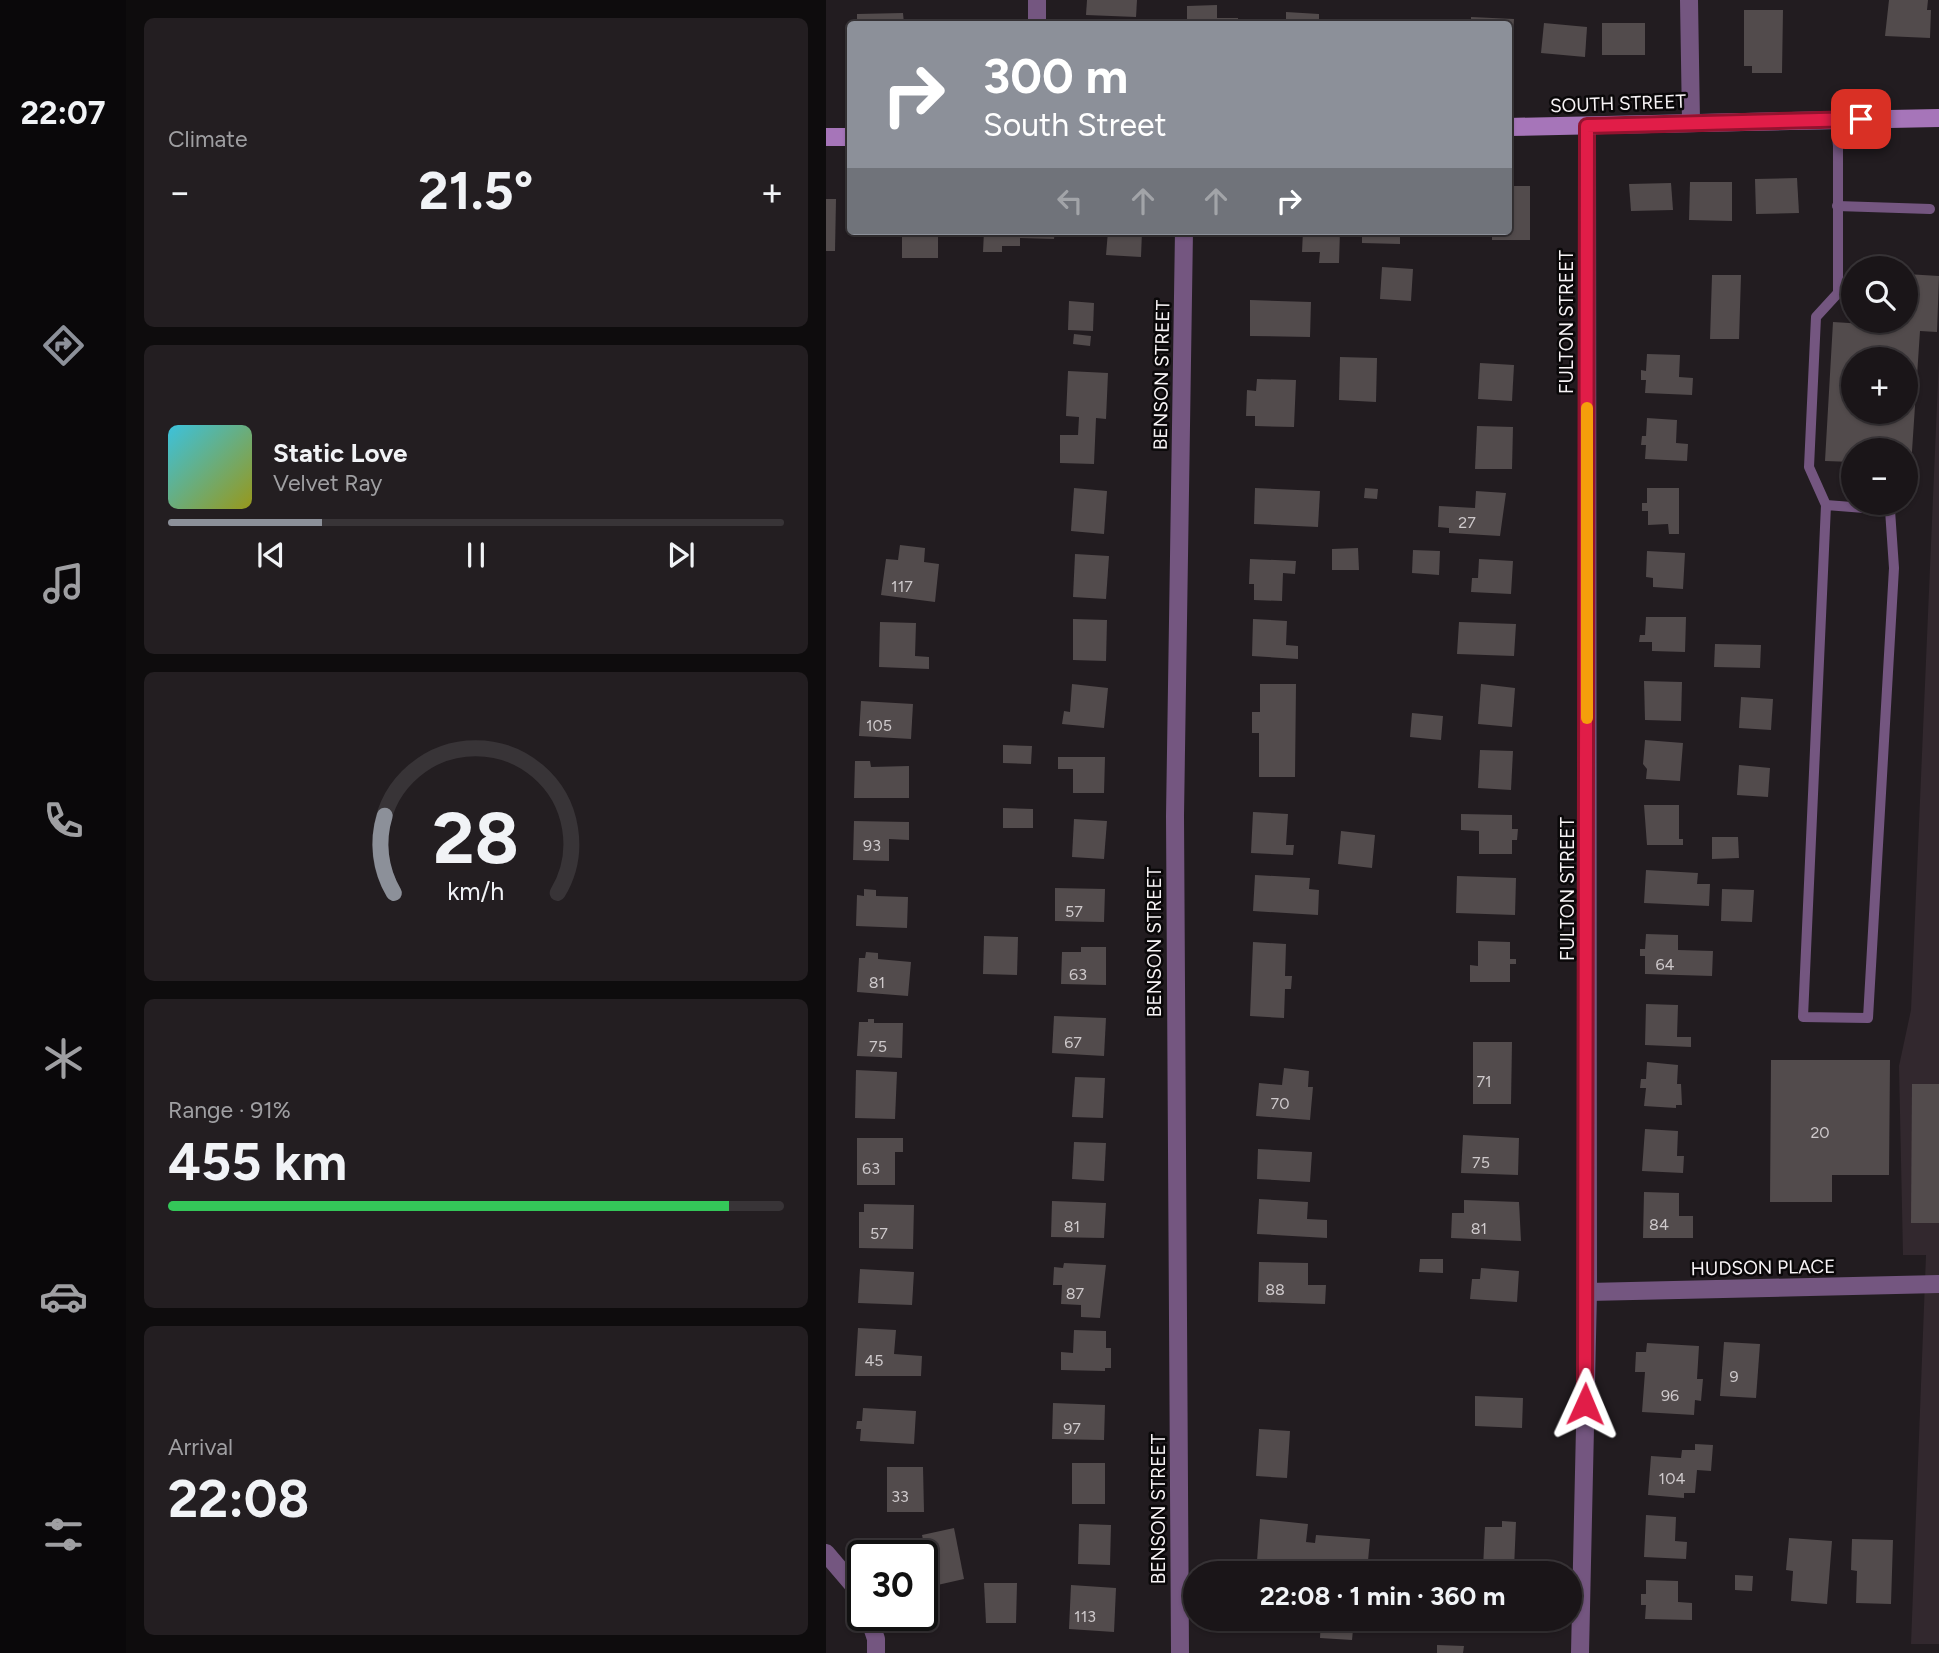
<!DOCTYPE html>
<meta charset="utf-8">
<style>
body{margin:0;font-family:Figtree,sans-serif;background:#231e21;color:#f1f3f6;height:100vh;display:flex;flex-direction:column;font-size:26px;white-space:nowrap}
*{box-sizing:border-box;margin:0}
p{font-size:23px;color:#9f9fa2}
.icon{flex:none;width:38px;height:38px;fill:none;stroke:currentColor;stroke-width:2;stroke-linecap:round;stroke-linejoin:round}
.map{position:relative;flex:1;overflow:hidden}
.details{display:flex;flex-direction:column;gap:18px;padding:18px;background:#0e0c0d;width:700px}
.details>*{flex:none}
.guide{position:absolute;left:21px;top:21px;width:665px;height:214px;border-radius:7px;box-shadow:0 2px 5px #0004,0 0 0 2px #383437;background:#8c9099;color:#fff;overflow:hidden}
.fabs{position:absolute;left:1015px;top:256px;display:grid;gap:14px}
.fabs a{display:grid;place-items:center;width:77px;height:77px;border-radius:50%;background:#1a1518;box-shadow:0 2px 5px #0004,0 0 0 2px #383437;font-size:35px}
.speed{position:absolute;left:21px;top:1540px;display:flex;gap:14px;font-size:35px;font-weight:700;text-align:center}
.speed>*{display:grid;place-content:center;width:91px;height:91px;border-radius:50%;background:#1a1518;box-shadow:0 2px 5px #0004,0 0 0 2px #383437;line-height:1}
.speed .limit{border:4px solid #111;border-radius:10px;background:#fff;color:#111}
.pin{position:absolute;display:grid;place-items:center;width:60px;height:60px;color:#fff;margin:-30px;border-radius:14px;box-shadow:0 4px 10px #0006}
.me{position:absolute;width:77px;margin:-38px;rotate:1deg;stroke-linejoin:round;filter:drop-shadow(0 0 5px #0008)}
.turn{display:flex;align-items:center;gap:24px;height:147px;padding:0 21px;font-size:32px}
.turn .icon{width:91px;height:91px;stroke-width:2.5}
.turn b{display:block;font-size:49px;line-height:60px}
.lanes{display:flex;align-items:center;height:66px;padding:0 21px;background:#0003;justify-content:center;gap:35px;direction:ltr}
.lanes .off{opacity:.35}
.big{font-size:52px;font-weight:700;line-height:1.1}
.details .card{flex:1;display:flex;flex-direction:column;justify-content:center;gap:10px;min-width:0;padding:0 24px;border-radius:10px;background:#231e21}
.details .dial{align-items:center;gap:0}
.dial svg{height:182px;overflow:visible;fill:none;stroke:#383437;stroke-width:7;stroke-linecap:round;text-anchor:middle}
.dial text{fill:#f1f3f6;stroke:none}
.song{display:flex;align-items:center;gap:21px}
.cover{width:84px;height:84px;border-radius:10px;background:linear-gradient(135deg,hsl(190 70% 55%),hsl(60 70% 35%))}
.played{height:7px;border-radius:4px;background:linear-gradient(90deg,#8c9099 25%,#383437 25%)}
.keys{display:flex;justify-content:space-around;direction:ltr}
.heat{display:flex;justify-content:space-between;align-items:center;font-size:38px;direction:ltr}
.charge{height:10px;border-radius:5px;background:linear-gradient(90deg,#34c759 91%,#383437 0)}
.trip{position:absolute;left:357px;top:1561px;width:399px;height:70px;border-radius:35px;background:#1a1518;box-shadow:0 2px 5px #0004,0 0 0 2px #383437;font-weight:700;line-height:70px;text-align:center}
main{display:flex;flex:1;min-height:0}
.dock{display:flex;flex-direction:column;width:126px;justify-content:space-around;align-items:center;background:#0a080a;color:#9f9fa2}
.dock .icon{width:49px;height:49px}
.dock .on{color:#8c9099}
.dock b{font-size:32px;color:#f1f3f6}
.map>svg:first-child{display:block}
.built{fill:#32282e}
.building{fill:#524b4c;fill-rule:evenodd}
.lines{fill:none;stroke-linecap:round;stroke-linejoin:round}
.service{stroke:#745680;stroke-width:10}
.minor{stroke:#745680;stroke-width:18}
.secondary{stroke:#a675b9;stroke-width:18}
.route-casing{stroke:#92132f;stroke-width:18}
.route{stroke:#e11d48;stroke-width:12}
.slow{stroke:#f59e0b;stroke-width:12}
.labels{text-anchor:middle;stroke-width:5;stroke-linejoin:round;paint-order:stroke}
.number-label{font-size:16px;fill:#cec9cb}
.street-label{font-size:19px;fill:#f7f3f5;stroke:#0a0809}
</style>
<main>
<nav class="dock">
<b>22:07</b>
<svg class="icon on" aria-label="directions" viewBox="0 0 24 24"><path d="M12 3l9 9-9 9-9-9zM9 14v-3h6M13 9l2 2-2 2"/></svg>
<svg class="icon" aria-label="music" viewBox="0 0 24 24"><path d="M9 18V5l10-2v13"/><circle cx="6" cy="18" r="3"/><circle cx="16" cy="16" r="3"/></svg>
<svg class="icon" aria-label="phone" viewBox="0 0 24 24"><path d="M5 4h4l2 5-3 2q2 4 5 5l2-3 5 2v4C11 20 4 13 5 4z"/></svg>
<svg class="icon" aria-label="climate" viewBox="0 0 24 24"><path d="M12 3v18M4 7l16 10M4 17L20 7"/></svg>
<svg class="icon" aria-label="car" viewBox="0 0 24 24"><path d="M5 17H2v-5l4-1 3-4h7l3 4 3 1v5h-3M9 17h6M6 11h13"/><circle cx="7" cy="17" r="2"/><circle cx="17" cy="17" r="2"/></svg>
<svg class="icon" aria-label="filters" viewBox="0 0 24 24"><path d="M4 7h16M4 17h16"/><circle cx="9" cy="7" r="2"/><circle cx="15" cy="17" r="2"/></svg>
</nav>
<section class="details">
<div class="card"><p>Climate</p>
<div class="heat"><a>−</a><b class="big">21.5°</b><a>+</a></div>
</div>
<div class="card">
<div class="song"><i class="cover"></i><div><b>Static Love</b><p>Velvet Ray</p></div></div>
<div class="played"></div>
<div class="keys"><svg class="icon" aria-label="previous" viewBox="0 0 24 24"><path d="M18 5L8 12l10 7zM5 5v14"/></svg><svg class="icon" aria-label="pause" viewBox="0 0 24 24"><path d="M8 5v14M16 5v14"/></svg><svg class="icon" aria-label="next" viewBox="0 0 24 24"><path d="M6 5l10 7-10 7zM19 5v14"/></svg></div>
</div>
<div class="card dial"><svg viewBox="0 0 100 80">
<path d="M14 69A42 42 0 1 1 86 69"/>
<path d="M14 69A42 42 0 0 1 10 35" stroke="#8c9099"/>
<text x="50" y="56" font-size="32" font-weight="700">28</text>
<text x="50" y="72" font-size="11">km/h</text>
</svg></div>
<div class="card"><p>Range · 91%</p><b class="big">455 km</b><div class="charge"></div></div>
<div class="card"><p>Arrival</p><b class="big">22:08</b></div>
</section>
<div class="map">
<svg width="1113" height="1653" viewBox="0 0 1113 1653">
<rect width="100%" height="100%" fill="#221c20"/>
<path class="built" d="M1113 358V1644H1085L1100 1255H1077L1073 1066 1085 1010Z"/>
<g class="building">
<path d="M261 0H311L310 17 260 15Z"/>
<path d="M1063 0H1102L1101 10H1105L1104 38 1059 36Z"/>
<path d="M391 5V18H412V24H361V6Z"/>
<path d="M918 10H957L956 73H926V66H918Z"/>
<path d="M460 12 493 14V24H438L439 21 460 22Z"/>
<path d="M77 13 78 24H31V14Z"/>
<path d="M645 17 688 19 686 52H682V24H645Z"/>
<path d="M518 19 561 21V24H518Z"/>
<path d="M581 20 626 22V24H581Z"/>
<path d="M718 23 761 27 759 57 715 53Z"/>
<rect x="776" y="23" width="43" height="32"/>
<path d="M19 27H24V47H20Z"/>
<path d="M971 178 973 213 930 214 929 179Z"/>
<path d="M864 182H906V221L863 220Z"/>
<path d="M845 183 847 210 805 211 803 184Z"/>
<path d="M682 186H704V240H666V231H682Z"/>
<path d="M0 199H10L9 251H0Z"/>
<rect x="76" y="231" width="36" height="27"/>
<path d="M158 231H229L228 239 194 238V246H176V252H157Z"/>
<path d="M282 231H316L315 257 280 255Z"/>
<path d="M423 231H455V237L422 236Z"/>
<path d="M477 231H514L513 263H493L494 252H476Z"/>
<path d="M536 231H574V244L536 243Z"/>
<path d="M556 267 587 269 585 301 554 299Z"/>
<path d="M1080 274 1113 276 1111 332 1094 331 1085 466H1080V450H1027V462L999 461 1007 322 1055 325V320H1080ZM1027 359H1080V411H1027Z"/>
<path d="M886 275H915L913 339H884Z"/>
<path d="M424 300 485 302 484 337 424 336Z"/>
<path d="M243 301 268 303 267 331 242 330Z"/>
<path d="M248 334 265 336 264 346 247 344Z"/>
<path d="M821 354 854 355 853 377 867 378 866 395 819 393 820 380H815V370L820 371Z"/>
<path d="M514 357 551 358 550 402 513 400Z"/>
<path d="M654 363 688 365 686 401 652 399Z"/>
<path d="M242 371 282 373 280 419 270 418 268 464 234 463V435H252L253 417 240 416Z"/>
<path d="M431 379 470 380 468 427 429 426V416H420L421 390 430 391Z"/>
<path d="M821 418 851 420 850 443 862 444 861 461 819 459 820 445H815L816 436H820Z"/>
<path d="M651 426 687 427 686 469H649Z"/>
<path d="M248 488 281 491 278 534 245 531Z"/>
<path d="M429 488 494 491 492 527 428 524Z"/>
<path d="M539 488 552 489 551 499 538 498Z"/>
<path d="M821 488H853V534H843L842 524 822 525V511H816V503H821Z"/>
<path d="M650 491 680 493 674 536 623 533V528L612 527 613 506 649 508Z"/>
<path d="M74 545 99 548 98 562 113 564 109 602 55 595 60 559 72 560Z"/>
<path d="M532 548 533 570H506V549Z"/>
<path d="M587 550 614 551 613 575 586 573Z"/>
<path d="M821 551 859 553 857 589 827 587V578L820 577Z"/>
<path d="M249 554 283 556 280 599 247 597Z"/>
<path d="M424 559 470 561 469 574 457 573 456 601 428 600V584H423Z"/>
<path d="M653 559 687 561 685 594 645 592 646 578H652Z"/>
<path d="M820 617H860L859 652 826 651V642H813L814 635H819Z"/>
<path d="M247 619 281 620 280 661 247 660Z"/>
<path d="M427 619 461 621 460 645 472 646V659L426 656Z"/>
<path d="M54 622 90 623 89 656 103 657V669L53 667Z"/>
<path d="M633 622 690 624 688 656 631 654Z"/>
<path d="M889 644 935 645 934 668 888 667Z"/>
<path d="M818 681 856 682 855 721 819 720Z"/>
<path d="M246 684 282 688 278 728 236 724 238 711 244 712Z"/>
<path d="M434 684H470L469 777H433V733H426V712H434Z"/>
<path d="M655 684 689 688 686 727 652 724Z"/>
<path d="M915 697 947 699 945 730 913 728Z"/>
<path d="M35 701 87 704 85 739 33 736Z"/>
<path d="M586 713 617 716 615 740 584 737Z"/>
<path d="M819 740 857 743 854 781 820 779 821 769 817 764Z"/>
<path d="M177 745 206 746 205 764 177 763Z"/>
<path d="M654 750 687 751 685 790 652 788Z"/>
<path d="M232 757H279L278 793H247V769H232Z"/>
<path d="M29 761H44L45 767 83 766V798H28Z"/>
<path d="M913 765 944 768 942 797 911 795Z"/>
<path d="M818 805H853V839H857V845H821Z"/>
<path d="M177 808 207 809V828H177Z"/>
<path d="M427 812 462 814 460 845H468L467 855 425 853Z"/>
<path d="M635 814 686 815V829H692L691 840H686V854H653V831L635 830Z"/>
<path d="M248 819 281 821 278 859 246 857Z"/>
<path d="M28 821 83 822V840L63 839V861L27 860Z"/>
<path d="M515 831 549 835 546 868 512 864Z"/>
<path d="M886 837H912L913 858 886 859Z"/>
<path d="M820 870 872 873 871 884H884L883 906 818 903Z"/>
<path d="M429 875 484 878 483 889 493 890 492 915 427 911Z"/>
<path d="M631 876 690 878 689 915 630 913Z"/>
<path d="M229 888 279 889 278 922 229 921Z"/>
<path d="M38 889 50 890V896L82 897 81 928 30 926 31 895 38 896Z"/>
<path d="M896 889 928 890 926 922 895 921Z"/>
<path d="M820 934 852 935V950L887 951 886 976 819 974V956H814V949H819Z"/>
<path d="M158 936 192 937 191 975 157 974Z"/>
<path d="M652 941 684 942V959H690V964H684V982H644V965L652 966Z"/>
<path d="M427 942 460 944 459 976H466L465 989H459L458 1018 424 1016Z"/>
<path d="M255 947H280V985L235 984 236 952H255Z"/>
<path d="M40 952 52 953V959L85 962 82 996 31 992 33 958H39Z"/>
<path d="M820 1004 852 1005 851 1037H865V1047L819 1045Z"/>
<path d="M228 1016 280 1018 278 1056 226 1053Z"/>
<path d="M42 1019H48V1023H77L76 1058 31 1056 33 1022H42Z"/>
<path d="M647 1042H686L685 1104H647Z"/>
<path d="M945 1060H1064L1063 1175H1006V1202H944Z"/>
<path d="M821 1062 852 1065 851 1084H855L856 1105H850V1108L818 1106 820 1088H814L815 1079H820Z"/>
<path d="M458 1068 483 1071 482 1087H487L484 1120 430 1116 433 1083 456 1085Z"/>
<path d="M30 1070 71 1072 69 1119 29 1118Z"/>
<path d="M249 1077 279 1078 277 1118 246 1117Z"/>
<path d="M1086 1084H1113V1223H1085Z"/>
<path d="M819 1129 852 1131 851 1156H858L857 1173 816 1171Z"/>
<path d="M637 1135 693 1138 692 1175 635 1173Z"/>
<path d="M31 1138H77V1152H69V1185H31Z"/>
<path d="M248 1142 280 1143 278 1181 246 1179Z"/>
<path d="M432 1149 486 1152 484 1182 431 1179Z"/>
<path d="M818 1192 853 1193V1216H867V1238H817Z"/>
<path d="M433 1199 482 1202 481 1219 501 1220V1238L431 1234Z"/>
<path d="M638 1200 693 1202 695 1241 625 1238 626 1213H638Z"/>
<path d="M226 1201 280 1203 278 1238 225 1237Z"/>
<path d="M38 1204 88 1205 87 1249 33 1248V1212H38Z"/>
<path d="M594 1259H617V1273L593 1272Z"/>
<path d="M433 1262 482 1263V1285H500L499 1304 432 1302Z"/>
<path d="M238 1263 280 1265 274 1318 255 1317V1305L235 1304 236 1285H227L228 1267 237 1268Z"/>
<path d="M655 1268 693 1271 691 1302 644 1299 646 1279H654Z"/>
<path d="M34 1269 88 1272 86 1305 32 1303Z"/>
<path d="M32 1328 70 1330 68 1354 96 1356 95 1376H29Z"/>
<path d="M248 1330 280 1331V1348H285V1368H279V1371L235 1370V1352L247 1353Z"/>
<path d="M898 1342 934 1344 930 1398 894 1396Z"/>
<path d="M821 1343 873 1346 871 1379H877L875 1401 869 1400 868 1415 816 1412 819 1372H809L810 1352H820Z"/>
<path d="M649 1396 697 1398 696 1428 649 1426Z"/>
<path d="M227 1403 279 1405 278 1440 226 1439Z"/>
<path d="M37 1408 90 1411 88 1444 34 1441 35 1429H30L31 1421H36Z"/>
<path d="M433 1429 464 1431 461 1478 430 1476Z"/>
<path d="M869 1444 887 1445 885 1471 871 1470 869 1493H858V1498L822 1495 825 1456 855 1458 856 1450H869Z"/>
<rect x="246" y="1463" width="33" height="41"/>
<path d="M61 1467H97L98 1512H61Z"/>
<path d="M820 1515 850 1517 849 1541 861 1542 860 1559 818 1557Z"/>
<path d="M434 1519 482 1524 480 1542 489 1543 490 1535 544 1539 541 1572 487 1567V1560L479 1559V1565L431 1561Z"/>
<path d="M676 1521 690 1522 688 1569 657 1568 659 1527H676Z"/>
<path d="M253 1524 285 1525 284 1565 252 1564Z"/>
<path d="M128 1528 138 1579 107 1586 96 1535Z"/>
<path d="M963 1538 1006 1541 1001 1604 965 1601 967 1571 960 1570Z"/>
<path d="M1026 1539 1067 1540 1065 1604 1030 1603 1031 1571 1025 1570Z"/>
<path d="M909 1575 927 1576 926 1591 909 1590Z"/>
<path d="M820 1580 852 1581V1602L866 1603V1620L819 1619 820 1605H815V1594H820Z"/>
<path d="M158 1583H191L190 1623H160Z"/>
<path d="M245 1585 290 1588 288 1632 243 1629Z"/>
<path d="M430 1619H463L462 1629 430 1626Z"/>
<path d="M495 1619H528L526 1640 494 1638Z"/>
<path d="M621 1619H687L686 1631 621 1625Z"/>
<path d="M611 1645 638 1646 637 1653H611Z"/>
</g>
<g class="lines">
<g class="service">
<path d="M1011 206 1104 209"/>
<path d="M1000 505 1064 510 1068 568 1042 1018 977 1017 1000 505 983 467 990 317 1012 293V146L1009 119"/>
</g>
<g class="minor">
<path d="M863 0 865 121"/>
<path d="M211 24V0"/>
<path d="M762 1292 1113 1284"/>
<path d="M0 1553 34 1593 37 1602"/>
<path d="M42 1615 50 1639V1653"/>
<path d="M354 1653 349 816 358 231"/>
<path d="M754 1653 762 1292 761 126"/>
</g>
<g class="secondary">
<path d="M682 127 1113 118"/>
<path d="M0 137H24"/>
</g>
</g>
<g class="lines">
<g class="route-casing">
<path id="route" d="M759 1404 761 126 1035 119"/>
</g>
<use href="#route" class="route"/>
<path class="slow" d="M761 408V718"/>
</g>
<g class="labels">
<g class="number-label">
<text x="641" y="528">27</text>
<text x="76" y="592">117</text>
<text x="53" y="731">105</text>
<text x="46" y="851">93</text>
<text x="248" y="917">57</text>
<text x="839" y="970">64</text>
<text x="252" y="980">63</text>
<text x="51" y="988">81</text>
<text x="247" y="1048">67</text>
<text x="52" y="1052">75</text>
<text x="658" y="1087">71</text>
<text x="454" y="1109">70</text>
<text x="994" y="1138">20</text>
<text x="655" y="1168">75</text>
<text x="45" y="1174">63</text>
<text x="833" y="1230">84</text>
<text x="246" y="1232">81</text>
<text x="653" y="1234">81</text>
<text x="53" y="1239">57</text>
<text x="449" y="1295">88</text>
<text x="249" y="1299">87</text>
<text x="48" y="1366">45</text>
<text x="908" y="1382">9</text>
<text x="844" y="1401">96</text>
<text x="246" y="1434">97</text>
<text x="846" y="1484">104</text>
<text x="74" y="1502">33</text>
<text x="259" y="1622">113</text>
</g>
<g class="street-label">
<text transform="translate(792 103) rotate(-2)" y="7">SOUTH STREET</text>
<text transform="translate(740 322) rotate(-90)" y="7">FULTON STREET</text>
<text transform="translate(335 375) rotate(-89)" y="7">BENSON STREET</text>
<text transform="translate(741 889) rotate(-90)" y="7">FULTON STREET</text>
<text transform="translate(328 942) rotate(-90)" y="7">BENSON STREET</text>
<text transform="translate(937 1267) rotate(-1)" y="7">HUDSON PLACE</text>
<text transform="translate(332 1509) rotate(-90)" y="7">BENSON STREET</text>
</g>
</g>
</svg>
<div class="fabs">
<a><svg class="icon" aria-label="search" viewBox="0 0 24 24"><circle cx="10" cy="10" r="6"/><path d="M15 15l6 6"/></svg></a>
<a>+</a>
<a>−</a>
</div>
<div class="speed"><div class="limit">30</div></div>
<div class="pin" style="left:1035px;top:119px;background:#d93025"><svg class="icon" aria-label="arrive" viewBox="0 0 24 24"><path d="M6 21V4h12l-3 4 3 4H6"/></svg></div>
<svg class="me" style="left:759px;top:1404px" viewBox="-20 -20 40 40"><path d="M0-17L14 15 0 8-14 15z" fill="#e11d48" stroke="#fff" stroke-width="4"/></svg>
<div class="trip">22:08 · 1 min · 360 m</div>
<div class="guide">
<div class="turn"><svg class="icon" aria-label="right" viewBox="0 0 24 24"><path d="M7 20v-9h11M14 6l5 5-5 5"/></svg><div><b>300 m</b>South Street</div></div>
<div class="lanes"><svg class="icon off" aria-label="left" viewBox="0 0 24 24"><path d="M17 20v-9H6M10 6l-5 5 5 5"/></svg><svg class="icon off" aria-label="ahead" viewBox="0 0 24 24"><path d="M12 20V5M6 11l6-6 6 6"/></svg><svg class="icon off" aria-label="ahead" viewBox="0 0 24 24"><path d="M12 20V5M6 11l6-6 6 6"/></svg><svg class="icon" aria-label="right" viewBox="0 0 24 24"><path d="M7 20v-9h11M14 6l5 5-5 5"/></svg></div>
</div>
</div>
</main>
